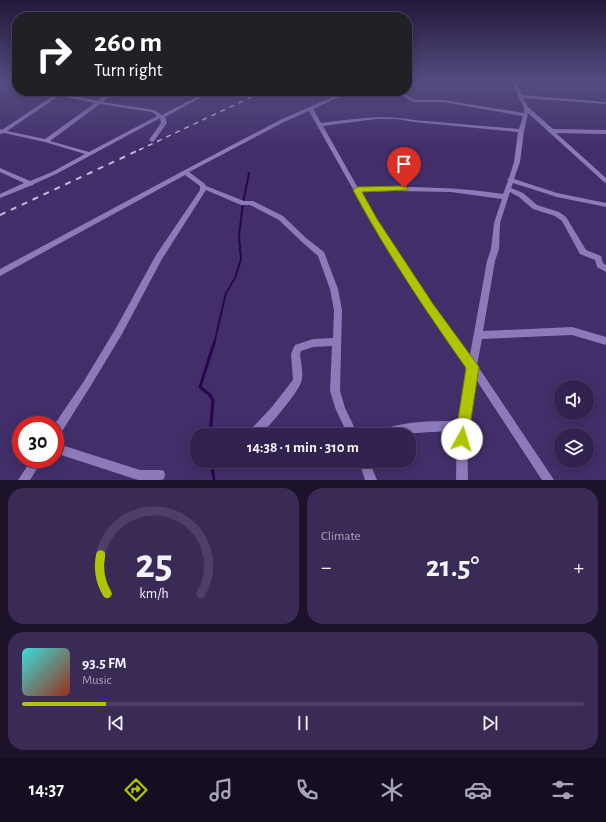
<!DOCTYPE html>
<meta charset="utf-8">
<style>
body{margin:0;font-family:"Alegreya Sans",sans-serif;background:#3a2a56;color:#f1f3f6;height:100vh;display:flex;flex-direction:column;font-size:15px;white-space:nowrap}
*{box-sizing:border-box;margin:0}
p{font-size:13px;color:#a8a4b7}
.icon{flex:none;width:22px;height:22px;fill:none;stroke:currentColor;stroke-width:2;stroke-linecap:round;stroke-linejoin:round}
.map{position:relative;height:480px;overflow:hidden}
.details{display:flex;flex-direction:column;gap:8px;padding:8px;background:#1c132b;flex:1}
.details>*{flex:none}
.banner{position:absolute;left:12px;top:12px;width:400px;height:84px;border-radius:16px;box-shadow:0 2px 10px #0003,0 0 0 1px #4d3f66;background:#202124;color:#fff;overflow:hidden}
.controls{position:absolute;left:554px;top:380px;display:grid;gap:8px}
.controls a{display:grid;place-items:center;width:40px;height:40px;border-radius:50%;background:#32224f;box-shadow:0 2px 10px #0003,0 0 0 1px #4d3f66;font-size:20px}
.speed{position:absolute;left:12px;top:416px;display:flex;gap:8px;font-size:20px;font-weight:700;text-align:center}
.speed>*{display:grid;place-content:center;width:52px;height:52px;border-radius:50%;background:#32224f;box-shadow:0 2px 10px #0003,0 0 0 1px #4d3f66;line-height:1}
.speed .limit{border:6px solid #d22;background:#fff;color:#111}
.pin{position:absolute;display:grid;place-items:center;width:34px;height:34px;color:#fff;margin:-41px -17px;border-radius:50% 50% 50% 0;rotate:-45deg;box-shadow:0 0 4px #0007}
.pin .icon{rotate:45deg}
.me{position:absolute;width:44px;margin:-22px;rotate:6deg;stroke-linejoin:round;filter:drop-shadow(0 0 3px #0008)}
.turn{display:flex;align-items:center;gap:14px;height:84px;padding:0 16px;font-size:18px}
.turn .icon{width:52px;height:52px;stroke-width:2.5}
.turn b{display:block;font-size:28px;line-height:34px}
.big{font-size:30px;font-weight:600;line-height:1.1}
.details .card{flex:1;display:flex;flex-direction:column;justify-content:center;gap:6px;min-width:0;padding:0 14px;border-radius:16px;background:#3a2a56}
.details .dial{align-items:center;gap:0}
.dial svg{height:104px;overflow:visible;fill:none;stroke:#4d3f66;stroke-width:7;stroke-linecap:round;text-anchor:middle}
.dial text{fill:#f1f3f6;stroke:none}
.song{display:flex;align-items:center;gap:12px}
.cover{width:48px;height:48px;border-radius:6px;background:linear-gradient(135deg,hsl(180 70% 55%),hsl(10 70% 35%))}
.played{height:4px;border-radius:2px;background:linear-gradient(90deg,#b0c501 15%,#4d3f66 15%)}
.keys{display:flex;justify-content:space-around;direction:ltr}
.heat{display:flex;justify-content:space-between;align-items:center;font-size:22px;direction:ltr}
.details .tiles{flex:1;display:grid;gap:8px;grid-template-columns:1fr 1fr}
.card:last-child{grid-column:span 2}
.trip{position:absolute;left:190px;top:428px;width:226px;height:40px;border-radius:16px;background:#32224f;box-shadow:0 2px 10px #0003,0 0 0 1px #4d3f66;font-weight:600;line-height:40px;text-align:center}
.menu{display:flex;height:64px;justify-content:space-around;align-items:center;background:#140e20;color:#a8a4b7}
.menu .icon{width:28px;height:28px}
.menu .current{color:#b0c501}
.menu b{font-size:18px;color:#f1f3f6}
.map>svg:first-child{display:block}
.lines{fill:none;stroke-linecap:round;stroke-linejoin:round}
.stream-far1{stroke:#2a0652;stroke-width:2}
.stream{stroke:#2a0652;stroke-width:3}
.street{fill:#8d7abb;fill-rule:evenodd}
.rail-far1{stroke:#c5bbe2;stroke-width:1.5;stroke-dasharray:5 5;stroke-linecap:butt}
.rail{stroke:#c5bbe2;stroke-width:2;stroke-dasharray:6 6;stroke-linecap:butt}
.route{fill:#b0c501;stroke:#728001}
</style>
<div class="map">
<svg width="606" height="480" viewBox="0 0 606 480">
<rect width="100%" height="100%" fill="#422e69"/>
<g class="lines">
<path class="stream-far1" d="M214 344 226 293 235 278 241 259 239 236 243 203 249 173"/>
<g class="stream">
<path d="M210 435 213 401 210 395 200 387 214 343"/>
<path d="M211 461 214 480"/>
</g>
<g class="street">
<path d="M9 82H13L17 87V91H18H15Z"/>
<path d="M424 82H430L407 88V86Z"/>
<path d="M512 82H516L522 95 606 102V104L523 98 528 107 553 129 606 130V134L556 133 606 178V183L604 182 528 113 524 131 520 162 514 179 557 193 606 203V207L557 197 513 183 511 188 523 193 537 205 559 212 566 217 586 250 601 256 603 263 606 265V272L597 267 595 260 580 254 562 221 555 216 533 209 519 197 510 192 500 223 499 249 495 261 483 331 572 327 606 337V345L572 335 482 339 477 365 554 480H542L475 378 467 426 468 480H456L457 431C430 431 404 435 377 435L378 431C403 421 431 421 458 421L468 367 426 310 372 223 309 111 284 122 189 172 205 184 206 186 244 201H253L283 216 306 238 324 252 338 289 342 310 340 391 345 408 358 435H348L336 410 330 391 332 346 313 347 301 351 300 354C301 362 303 372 302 379 300 392 270 424 261 435H253L252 431 253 427 271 408 293 380 291 354 295 345 313 339 333 338 334 310 330 289 318 256 302 242 279 220 250 205H241L206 190 162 259 122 334 90 387 59 436 55 437V425H54L84 381 116 328 156 255 200 190V186L185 175 0 276V269L183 171 280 120 339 94 360 91H372L370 92 342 96 313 109 321 123C353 119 382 114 414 120L519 129 523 116 443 102H413L396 91H401L414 100H443L524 113V108ZM376 119H397L414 122 518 132 514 162 509 178 507 180 508 181 503 194C455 187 407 186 358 188L323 126ZM394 191 451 192 502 199 494 223 491 249 487 261 470 355C431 303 393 249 361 192Z"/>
<path d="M38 91 59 93 98 101 109 91H114L103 102 154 110 162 115 208 91H213L165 117 167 123 154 141 152 142 149 140 161 123 160 118 56 174 34 184 33 185 30 186 0 198V194L24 183 0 172V168L30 181 52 172 85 154 45 142 4 133 0 134V129L2 130 54 95ZM59 96 95 103 45 139 7 131ZM100 104 152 112 157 116 89 152 50 141Z"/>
<path d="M55 443 140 470H160L164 471 165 475 164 479 161 480H138L55 453Z"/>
<path d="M32 459H43L30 480H18Z"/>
<path d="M359 461H369L377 480H365Z"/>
</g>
<path class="rail-far1" d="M139 150 264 91"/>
<path class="rail" d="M0 215 141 149"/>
</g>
<linearGradient id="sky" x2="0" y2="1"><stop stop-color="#24193a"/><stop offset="0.55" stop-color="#544c81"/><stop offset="1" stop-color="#544c81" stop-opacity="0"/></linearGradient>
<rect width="606" height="149" fill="url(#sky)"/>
<path class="route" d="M404 186 408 188 407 190 362 192 377 219 433 304 479 367 468 439 466 443 462 445 457 443 455 439 466 368C426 311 386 252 353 190L357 187Z"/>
</svg>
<div class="controls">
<a><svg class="icon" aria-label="sound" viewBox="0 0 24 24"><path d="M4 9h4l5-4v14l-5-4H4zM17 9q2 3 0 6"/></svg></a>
<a><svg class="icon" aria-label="layers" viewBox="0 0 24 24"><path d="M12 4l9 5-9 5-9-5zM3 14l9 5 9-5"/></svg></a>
</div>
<div class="speed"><div class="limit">30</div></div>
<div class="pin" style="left:404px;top:188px;background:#d93025"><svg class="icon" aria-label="arrive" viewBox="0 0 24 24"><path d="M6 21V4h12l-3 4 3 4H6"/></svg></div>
<svg class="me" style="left:462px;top:439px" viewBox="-20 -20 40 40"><circle r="19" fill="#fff"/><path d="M0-13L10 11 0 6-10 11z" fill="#b0c501"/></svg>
<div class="trip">14:38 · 1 min · 310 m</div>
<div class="banner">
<div class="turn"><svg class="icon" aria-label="right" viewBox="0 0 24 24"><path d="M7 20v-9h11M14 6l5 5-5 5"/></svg><div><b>260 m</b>Turn right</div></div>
</div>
</div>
<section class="details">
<div class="tiles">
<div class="card dial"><svg viewBox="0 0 100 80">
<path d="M14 69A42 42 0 1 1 86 69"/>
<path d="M14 69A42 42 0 0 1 9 39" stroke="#b0c501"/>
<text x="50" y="56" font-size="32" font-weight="700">25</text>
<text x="50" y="72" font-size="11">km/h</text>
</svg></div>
<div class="card"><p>Climate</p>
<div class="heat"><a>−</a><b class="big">21.5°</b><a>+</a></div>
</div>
<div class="card">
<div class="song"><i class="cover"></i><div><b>93.5 FM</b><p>Music</p></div></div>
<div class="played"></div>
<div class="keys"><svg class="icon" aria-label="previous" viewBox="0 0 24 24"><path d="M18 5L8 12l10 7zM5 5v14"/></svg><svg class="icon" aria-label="pause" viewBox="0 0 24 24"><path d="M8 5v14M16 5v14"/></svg><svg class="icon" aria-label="next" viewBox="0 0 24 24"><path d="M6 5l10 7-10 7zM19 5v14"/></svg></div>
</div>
</div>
</section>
<nav class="menu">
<b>14:37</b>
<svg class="icon current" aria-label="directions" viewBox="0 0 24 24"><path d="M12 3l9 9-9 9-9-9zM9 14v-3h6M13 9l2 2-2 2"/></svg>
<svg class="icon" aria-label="music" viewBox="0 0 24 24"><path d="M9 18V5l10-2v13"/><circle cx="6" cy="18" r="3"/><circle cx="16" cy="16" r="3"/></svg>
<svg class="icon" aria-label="phone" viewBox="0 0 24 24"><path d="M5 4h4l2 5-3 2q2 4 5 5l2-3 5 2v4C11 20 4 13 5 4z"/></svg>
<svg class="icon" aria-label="climate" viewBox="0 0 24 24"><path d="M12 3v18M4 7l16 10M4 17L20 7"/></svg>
<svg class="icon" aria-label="car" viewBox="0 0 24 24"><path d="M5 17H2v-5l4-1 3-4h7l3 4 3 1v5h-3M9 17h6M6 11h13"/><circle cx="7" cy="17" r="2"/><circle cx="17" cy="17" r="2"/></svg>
<svg class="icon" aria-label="filters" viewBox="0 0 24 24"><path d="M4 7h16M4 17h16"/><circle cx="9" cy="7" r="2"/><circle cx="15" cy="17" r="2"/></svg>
</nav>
